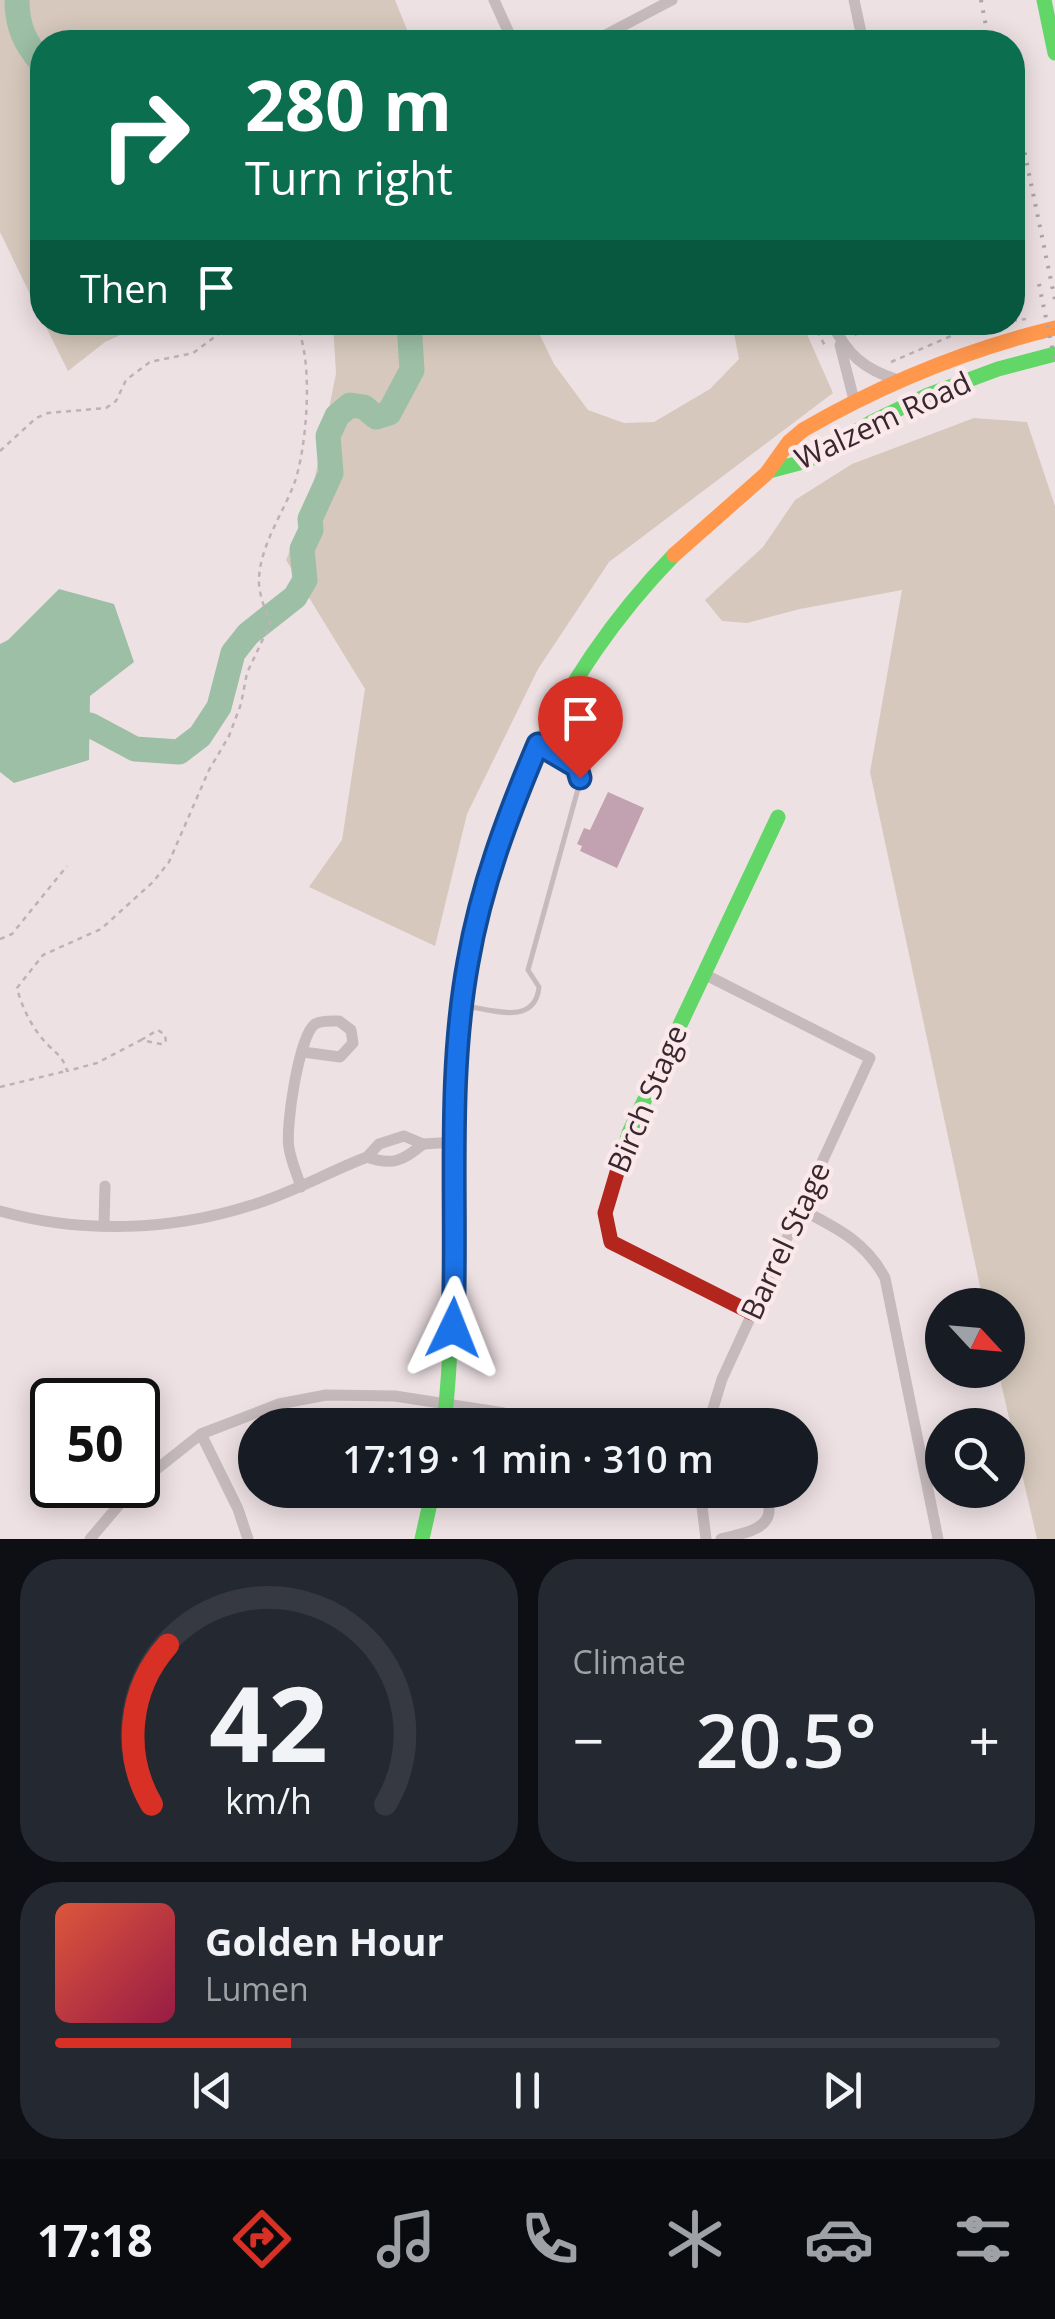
<!DOCTYPE html>
<meta charset="utf-8">
<style>
body{margin:0;font-family:"Open Sans",sans-serif;background:#242831;color:#f1f3f6;height:100vh;display:flex;flex-direction:column;font-size:38px;white-space:nowrap}
*{box-sizing:border-box;margin:0}
p{font-size:32px;color:#9ea1a6}
.icon{flex:none;width:55px;height:55px;fill:none;stroke:currentColor;stroke-width:2;stroke-linecap:round;stroke-linejoin:round}
.map{position:relative;height:1539px;overflow:hidden}
.drawer{display:flex;flex-direction:column;gap:20px;padding:20px;background:#0d0f14;flex:1}
.drawer>*{flex:none}
.top-card{position:absolute;left:30px;top:30px;width:995px;height:305px;border-radius:40px;box-shadow:0 5px 25px #0003;background:#0b6e4f;color:#fff;overflow:hidden}
.needle{width:65px;rotate:116deg}
.buttons{position:absolute;left:925px;top:1288px;display:grid;gap:20px}
.buttons a{display:grid;place-items:center;width:100px;height:100px;border-radius:50%;background:#171b24;box-shadow:0 5px 25px #0003;font-size:50px}
.speed{position:absolute;left:30px;top:1378px;display:flex;gap:20px;font-size:50px;font-weight:700;text-align:center}
.speed>*{display:grid;place-content:center;width:130px;height:130px;border-radius:50%;background:#171b24;box-shadow:0 5px 25px #0003;line-height:1}
.speed .limit{border:5px solid #111;border-radius:15px;background:#fff;color:#111}
.pin{position:absolute;display:grid;place-items:center;width:85px;height:85px;color:#fff;margin:-102px -42px;border-radius:50% 50% 50% 0;rotate:-45deg;box-shadow:0 0 10px #0007}
.pin .icon{rotate:45deg}
.me{position:absolute;width:110px;margin:-55px;rotate:2deg;stroke-linejoin:round;filter:drop-shadow(0 0 8px #0008)}
.turn{display:flex;align-items:center;gap:35px;height:210px;padding:0 50px;font-size:45px}
.turn .icon{width:130px;height:130px;stroke-width:2.5}
.turn b{display:block;font-size:70px;line-height:85px}
.then{display:flex;align-items:center;height:95px;padding:0 50px;background:#0003;gap:20px;font-size:38px}
.big{font-size:75px;font-weight:600;line-height:1.1}
.drawer .widget{flex:1;display:flex;flex-direction:column;justify-content:center;gap:15px;min-width:0;padding:0 35px;border-radius:40px;background:#242831}
.drawer .dial{align-items:center;gap:0}
.dial svg{height:260px;overflow:visible;fill:none;stroke:#363941;stroke-width:7;stroke-linecap:round;text-anchor:middle}
.dial text{fill:#f1f3f6;stroke:none}
.song{display:flex;align-items:center;gap:30px}
.cover{width:120px;height:120px;border-radius:15px;background:linear-gradient(135deg,hsl(10 70% 55%),hsl(340 70% 35%))}
.played{height:10px;border-radius:5px;background:linear-gradient(90deg,#d93025 25%,#363941 25%)}
.keys{display:flex;justify-content:space-around;direction:ltr}
.heat{display:flex;justify-content:space-between;align-items:center;font-size:55px;direction:ltr}
.drawer .tiles{flex:1;display:grid;gap:20px;grid-template-columns:1fr 1fr}
.widget:last-child{grid-column:span 2}
.trip{position:absolute;left:238px;top:1408px;width:580px;height:100px;border-radius:50px;background:#171b24;box-shadow:0 5px 25px #0003;font-weight:600;line-height:100px;text-align:center}
.tabs{display:flex;height:160px;justify-content:space-around;align-items:center;background:#090b0e;color:#9ea1a6}
.tabs .icon{width:70px;height:70px}
.tabs .on{color:#d93025}
.tabs b{font-size:45px;color:#f1f3f6}
.map>svg:first-child{display:block}
.green{fill:#d6c8bc}
.water{fill:#9dbfa6}
.lines{fill:none;stroke-linecap:round;stroke-linejoin:round}
.river{stroke:#9dbfa6;stroke-width:25}
.building{fill:#c2a2b0}
.path{stroke:#bfb2b6;stroke-width:2.5;stroke-dasharray:5 5;stroke-linecap:butt}
.lane{stroke:#c6babd;stroke-width:5}
.street{stroke:#c6babd;stroke-width:11}
.fast{stroke:#63d668;stroke-width:15}
.slow{stroke:#ff974d;stroke-width:15}
.jam{stroke:#b3261e;stroke-width:15}
.rail{stroke:#aea4a7;stroke-width:4;stroke-dasharray:2.5 8;stroke-linecap:butt}
.route-casing{stroke:#114b97;stroke-width:25}
.route{stroke:#1a73e8;stroke-width:18}
.labels{text-anchor:middle;stroke-width:9;stroke-linejoin:round;paint-order:stroke}
.street-label{font-size:30px;fill:#38282e;stroke:#fae8eb}
</style>
<div class="map">
<svg width="1055" height="1539" viewBox="0 0 1055 1539">
<rect width="100%" height="100%" fill="#eee1e4"/>
<g class="green">
<path d="M0 0H395L412 42H42V319L0 232Z"/>
<path d="M44 323H147L105 342 68 371Z"/>
<path d="M333 323H534L554 364 588 410 624 423 654 422 710 389 739 359 732 323H802L833 393 609 562 538 669 467 814 435 946 309 887 342 840 365 689 286 560 310 501 336 374Z"/>
<path d="M974 418 1027 422 1055 506V1539H1037L998 1370H1008V1305H984L870 772 902 590 800 609 747 623 722 621 705 600 763 547 795 500 852 464Z"/>
</g>
<path class="water" d="M59 589 114 604 134 662 90 696 89 760 14 783 0 772V644L8 640Z"/>
<g class="lines">
<g class="river">
<path d="M17 0C17 27 25 43 42 63"/>
<path d="M0 710 90 725 135 749 179 752 200 736 219 707 233 653 248 634 295 597 305 580 302 549 311 530 310 519 331 473 328 436 337 416 350 405 364 407 376 417 389 413 412 370 409 322"/>
</g>
</g>
<path class="building" d="M608 792 644 808 617 868 580 851 582 846 577 844 584 828 590 830Z"/>
<g class="lines">
<g class="path">
<path d="M1012 321 1026 319"/>
<path d="M813 322 826 348"/>
<path d="M850 322 858 339"/>
<path d="M891 362 958 333 1003 322"/>
<path d="M0 451 36 418 48 413 106 408 116 401 126 380 150 362 193 353 235 322"/>
<path d="M0 939 12 934 67 866"/>
<path d="M141 1040 158 1030 165 1035 166 1042 161 1044 141 1040 97 1063 67 1071C63 1057 58 1055 48 1045 33 1030 22 1008 17 988L43 955 101 929 153 882 169 862 209 770 229 736 241 704 247 673 270 624C266 611 258 593 259 579 260 546 283 513 294 484 307 450 315 352 294 322"/>
<path d="M0 1087 66 1071"/>
</g>
<path class="lane" d="M466 1006C493 1010 535 1026 539 987L528 970 581 778 577 767 541 746"/>
<g class="street">
<path d="M494 0 513 42"/>
<path d="M854 0 863 42"/>
<path d="M592 42 672 0"/>
<path d="M831 322C848 355 863 369 898 380"/>
<path d="M840 345 854 400"/>
<path d="M704 974 870 1058 722 1379 708 1425"/>
<path d="M367 1157C392 1166 403 1161 423 1144"/>
<path d="M301 1187C297 1174 291 1161 289 1148 285 1128 299 1035 315 1024 322 1020 331 1021 339 1021L351 1030 353 1043 340 1057 303 1052"/>
<path d="M802 1210C837 1228 866 1242 885 1278L938 1539"/>
<path d="M0 1211C82 1234 171 1231 252 1205 292 1193 328 1172 367 1157L379 1144 404 1136 423 1144 456 1142"/>
<path d="M104 1226 105 1186"/>
<path d="M201 1434 238 1509 248 1539"/>
<path d="M138 1484 201 1434 279 1404 326 1395 395 1396 504 1413 559 1425"/>
<path d="M700 1490 706 1539"/>
<path d="M90 1539 136 1485"/>
<path d="M721 1539C738 1534 771 1531 769 1508 768 1498 761 1494 752 1490"/>
</g>
<g class="fast">
<path d="M1044 0 1055 53"/>
<path d="M769 471 807 461 872 422 928 395 998 369 1055 354"/>
<path d="M621 1159 629 1133 778 817"/>
<path d="M444 1425C459 1291 448 1157 460 1023 476 850 552 680 674 555"/>
<path d="M422 1539 433 1490"/>
</g>
<path class="slow" d="M674 555 766 474 789 442 803 430C884 383 965 350 1055 328"/>
<path class="jam" d="M621 1159 605 1213 611 1242 752 1313"/>
<g class="rail">
<path d="M981 0 989 42"/>
<path d="M1012 91 1055 300"/>
<path d="M1039 284 1055 362"/>
</g>
</g>
<g class="lines">
<g class="route-casing">
<path id="route" d="M453 1328C458 1207 446 1082 468 962 481 886 508 815 538 744L577 767 580 778"/>
</g>
<use href="#route" class="route"/>
</g>
<g class="labels">
<g class="street-label">
<text transform="translate(883 421) rotate(-25)" y="10">Walzem Road</text>
<text transform="translate(648 1099) rotate(-67)" y="10">Birch Stage</text>
<text transform="translate(786 1241) rotate(-65)" y="10">Barrel Stage</text>
</g>
</g>
</svg>
<div class="buttons">
<a><svg class="needle" viewBox="-14 -14 28 28"><path d="M0-13l5 13h-10z" fill="#e53935"/><path d="M0 13l5-13h-10z" fill="#9ea1a6"/></svg></a>
<a><svg class="icon" aria-label="search" viewBox="0 0 24 24"><circle cx="10" cy="10" r="6"/><path d="M15 15l6 6"/></svg></a>
</div>
<div class="speed"><div class="limit">50</div></div>
<div class="pin" style="left:580px;top:778px;background:#d93025"><svg class="icon" aria-label="arrive" viewBox="0 0 24 24"><path d="M6 21V4h12l-3 4 3 4H6"/></svg></div>
<svg class="me" style="left:453px;top:1328px" viewBox="-20 -20 40 40"><path d="M0-17L14 15 0 8-14 15z" fill="#1a73e8" stroke="#fff" stroke-width="4"/></svg>
<div class="trip">17:19 · 1 min · 310 m</div>
<div class="top-card">
<div class="turn"><svg class="icon" aria-label="right" viewBox="0 0 24 24"><path d="M7 20v-9h11M14 6l5 5-5 5"/></svg><div><b>280 m</b>Turn right</div></div>
<div class="then">Then<svg class="icon" aria-label="arrive" viewBox="0 0 24 24"><path d="M6 21V4h12l-3 4 3 4H6"/></svg></div>
</div>
</div>
<section class="drawer">
<div class="tiles">
<div class="widget dial"><svg viewBox="0 0 100 80">
<path d="M14 69A42 42 0 1 1 86 69"/>
<path d="M14 69A42 42 0 0 1 19 20" stroke="#d93025"/>
<text x="50" y="56" font-size="32" font-weight="700">42</text>
<text x="50" y="72" font-size="11">km/h</text>
</svg></div>
<div class="widget"><p>Climate</p>
<div class="heat"><a>−</a><b class="big">20.5°</b><a>+</a></div>
</div>
<div class="widget">
<div class="song"><i class="cover"></i><div><b>Golden Hour</b><p>Lumen</p></div></div>
<div class="played"></div>
<div class="keys"><svg class="icon" aria-label="previous" viewBox="0 0 24 24"><path d="M18 5L8 12l10 7zM5 5v14"/></svg><svg class="icon" aria-label="pause" viewBox="0 0 24 24"><path d="M8 5v14M16 5v14"/></svg><svg class="icon" aria-label="next" viewBox="0 0 24 24"><path d="M6 5l10 7-10 7zM19 5v14"/></svg></div>
</div>
</div>
</section>
<nav class="tabs">
<b>17:18</b>
<svg class="icon on" aria-label="directions" viewBox="0 0 24 24"><path d="M12 3l9 9-9 9-9-9zM9 14v-3h6M13 9l2 2-2 2"/></svg>
<svg class="icon" aria-label="music" viewBox="0 0 24 24"><path d="M9 18V5l10-2v13"/><circle cx="6" cy="18" r="3"/><circle cx="16" cy="16" r="3"/></svg>
<svg class="icon" aria-label="phone" viewBox="0 0 24 24"><path d="M5 4h4l2 5-3 2q2 4 5 5l2-3 5 2v4C11 20 4 13 5 4z"/></svg>
<svg class="icon" aria-label="climate" viewBox="0 0 24 24"><path d="M12 3v18M4 7l16 10M4 17L20 7"/></svg>
<svg class="icon" aria-label="car" viewBox="0 0 24 24"><path d="M5 17H2v-5l4-1 3-4h7l3 4 3 1v5h-3M9 17h6M6 11h13"/><circle cx="7" cy="17" r="2"/><circle cx="17" cy="17" r="2"/></svg>
<svg class="icon" aria-label="filters" viewBox="0 0 24 24"><path d="M4 7h16M4 17h16"/><circle cx="9" cy="7" r="2"/><circle cx="15" cy="17" r="2"/></svg>
</nav>
